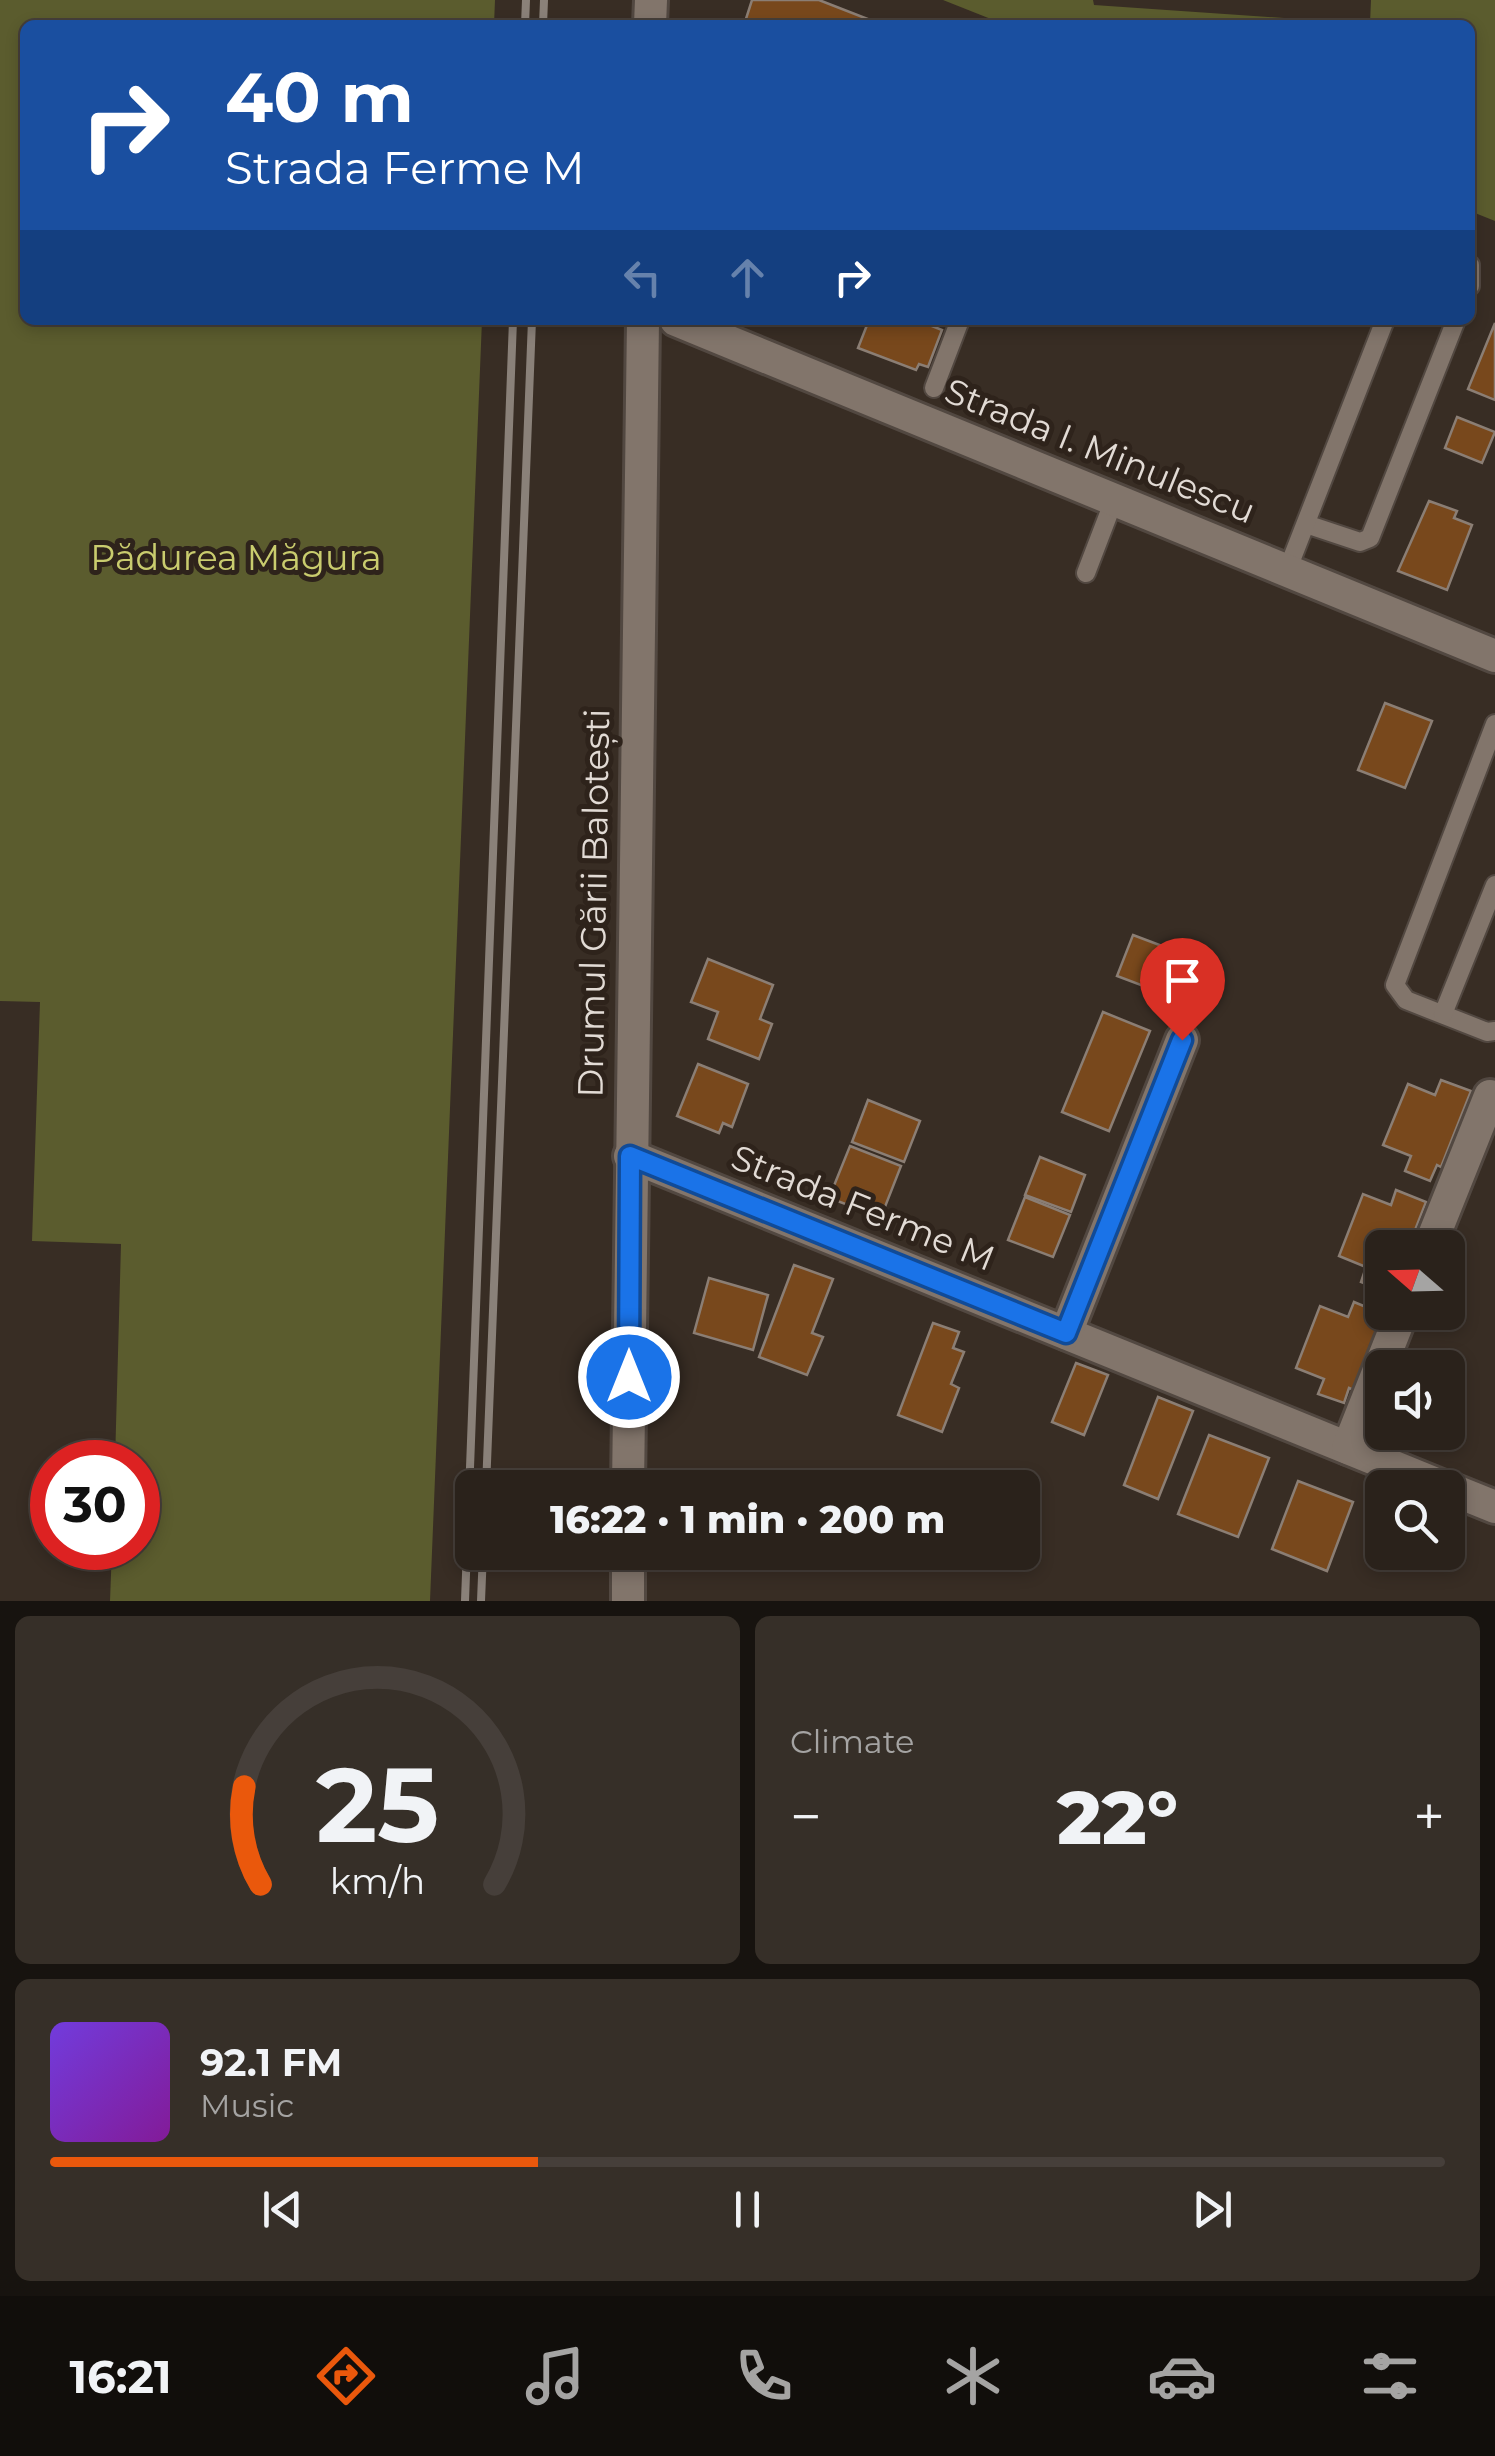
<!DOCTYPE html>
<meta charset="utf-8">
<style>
body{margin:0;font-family:Montserrat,sans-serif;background:#362f28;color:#f1f3f6;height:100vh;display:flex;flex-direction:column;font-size:38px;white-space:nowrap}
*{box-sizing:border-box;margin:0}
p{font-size:32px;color:#a5a4a3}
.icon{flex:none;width:55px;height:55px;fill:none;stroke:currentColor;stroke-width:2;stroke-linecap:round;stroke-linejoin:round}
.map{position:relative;height:1601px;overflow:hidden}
.details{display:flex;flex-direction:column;gap:15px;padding:15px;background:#17130f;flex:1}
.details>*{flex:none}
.top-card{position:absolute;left:20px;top:20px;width:1455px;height:305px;border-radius:15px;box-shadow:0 5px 15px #0003,0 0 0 2px #463f3a;background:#1a4fa0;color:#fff;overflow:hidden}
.needle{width:65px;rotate:290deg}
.controls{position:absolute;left:1365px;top:1230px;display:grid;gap:20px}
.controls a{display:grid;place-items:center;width:100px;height:100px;border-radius:15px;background:#2a221b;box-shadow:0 5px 15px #0003,0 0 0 2px #463f3a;font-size:50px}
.speed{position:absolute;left:30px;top:1440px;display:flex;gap:20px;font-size:50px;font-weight:700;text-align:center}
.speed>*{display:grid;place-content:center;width:130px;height:130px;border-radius:50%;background:#2a221b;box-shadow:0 5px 15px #0003,0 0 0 2px #463f3a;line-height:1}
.speed .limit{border:15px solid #d22;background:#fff;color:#111}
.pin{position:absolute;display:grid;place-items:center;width:85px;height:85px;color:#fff;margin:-102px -42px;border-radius:50% 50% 50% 0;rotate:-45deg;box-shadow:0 0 10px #0007}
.pin .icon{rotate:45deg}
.me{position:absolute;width:110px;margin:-55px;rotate:0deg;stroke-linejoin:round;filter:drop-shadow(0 0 8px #0008)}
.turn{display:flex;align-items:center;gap:35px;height:210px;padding:0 40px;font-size:45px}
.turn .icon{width:130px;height:130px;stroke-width:2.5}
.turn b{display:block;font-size:70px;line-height:85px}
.lanes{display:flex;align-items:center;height:95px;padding:0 40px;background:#0003;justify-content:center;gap:50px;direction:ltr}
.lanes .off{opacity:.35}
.big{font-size:75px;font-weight:800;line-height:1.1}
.details .card{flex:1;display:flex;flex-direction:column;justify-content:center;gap:15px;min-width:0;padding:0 35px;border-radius:15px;background:#362f28}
.details .dial{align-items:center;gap:0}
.dial svg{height:260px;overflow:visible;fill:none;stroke:#463f3a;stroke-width:7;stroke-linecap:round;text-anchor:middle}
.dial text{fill:#f1f3f6;stroke:none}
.song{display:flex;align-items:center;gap:30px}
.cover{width:120px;height:120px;border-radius:15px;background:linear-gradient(135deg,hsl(260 70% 55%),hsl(290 70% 35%))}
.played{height:10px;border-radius:5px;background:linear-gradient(90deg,#ea580c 35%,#463f3a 35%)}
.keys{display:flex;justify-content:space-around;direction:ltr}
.heat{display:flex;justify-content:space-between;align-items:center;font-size:55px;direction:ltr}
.details .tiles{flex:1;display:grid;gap:15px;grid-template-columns:1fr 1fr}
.card:last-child{grid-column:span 2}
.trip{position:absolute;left:455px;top:1470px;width:585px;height:100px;border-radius:15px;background:#2a221b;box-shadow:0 5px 15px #0003,0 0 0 2px #463f3a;font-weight:800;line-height:100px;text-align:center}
.tabs{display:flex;height:160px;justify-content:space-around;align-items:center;background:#110e0b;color:#a5a4a3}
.tabs .icon{width:70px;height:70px}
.tabs .selected{color:#ea580c}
.tabs b{font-size:45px;color:#f1f3f6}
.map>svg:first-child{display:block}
.green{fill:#5b5c2e}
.building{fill:#78481c;stroke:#8b7e74;stroke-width:2.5}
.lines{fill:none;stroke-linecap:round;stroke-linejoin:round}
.service-casing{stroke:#524841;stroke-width:22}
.minor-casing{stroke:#524841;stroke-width:38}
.service{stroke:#82756b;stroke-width:18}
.minor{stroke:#82756b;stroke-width:32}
.rail{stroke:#8a8179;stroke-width:8}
.route-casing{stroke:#114b97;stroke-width:25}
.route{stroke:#1a73e8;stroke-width:18}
.labels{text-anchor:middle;stroke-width:10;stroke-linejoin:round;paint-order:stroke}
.street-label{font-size:35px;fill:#e2dbd5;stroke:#2e231b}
.park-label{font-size:35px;fill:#c9cc6e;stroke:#2e231b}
</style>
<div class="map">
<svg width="1495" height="1601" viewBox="0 0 1495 1601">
<rect width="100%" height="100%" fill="#382d24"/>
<g class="green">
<path d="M0 0H495L494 25H25V320H482L430 1601H110L112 1548H138V1462H115L121 1244 32 1241 40 1002 0 1001Z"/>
<path d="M943 0H1093L1094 5 1370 24 1371 0H1495V221L1470 211V25H1006Z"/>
</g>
<g class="building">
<path d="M752 0H819L883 25H744Z"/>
<path d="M869 320H917L942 330 928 367 919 364 916 370 858 348Z"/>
<path d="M1495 323V400L1468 389Z"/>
<path d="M1457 417 1495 432 1482 463 1445 448Z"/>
<path d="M1429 501 1457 511 1454 518 1472 525 1447 590 1398 571Z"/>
<path d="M1385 703 1432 721 1405 788 1358 770Z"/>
<path d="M1133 935 1186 955 1170 996 1117 976Z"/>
<path d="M708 959 773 985 760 1019 772 1024 759 1059 708 1039 718 1012 691 1002Z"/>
<path d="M1103 1012 1150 1031 1109 1131 1062 1112Z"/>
<path d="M698 1064 748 1084 732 1127 723 1123 719 1133 677 1116Z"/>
<path d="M1441 1080 1471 1091 1441 1167 1437 1165 1430 1181 1405 1171 1411 1156 1383 1145 1408 1084 1435 1095Z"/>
<path d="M868 1100 920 1121 904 1162 852 1142Z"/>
<path d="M850 1146 901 1166 881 1217 829 1198Z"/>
<path d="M1040 1157 1085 1175 1071 1212 1025 1195Z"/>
<path d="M1396 1190 1426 1202 1408 1248H1382V1290L1361 1282 1366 1267 1339 1256 1363 1194 1391 1205Z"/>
<path d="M1025 1197 1070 1215 1053 1257 1008 1240Z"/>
<path d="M794 1265 833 1279 812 1333 823 1337 807 1375 759 1357Z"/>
<path d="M709 1278 768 1295 753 1350 694 1333Z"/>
<path d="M1354 1302 1383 1314 1354 1390 1349 1388 1344 1403 1318 1394 1324 1379 1296 1368 1320 1306 1348 1317Z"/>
<path d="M933 1323 959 1332 953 1348 964 1352 951 1384 959 1388 942 1432 898 1415Z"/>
<path d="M1076 1363 1108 1375 1084 1435 1052 1422Z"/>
<path d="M1158 1397 1193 1411 1158 1499 1124 1485Z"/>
<path d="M1209 1435 1269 1458 1238 1537 1178 1514Z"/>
<path d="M1298 1481 1353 1502 1327 1571 1272 1549Z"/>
<path d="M1382 1514V1552H1417L1410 1569 1367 1552Z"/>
</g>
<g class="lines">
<g class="service-casing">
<g id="service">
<path d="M1470 265V286"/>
<path d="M934 388 960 320"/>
<path d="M1306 524 1360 542 1370 538 1456 320"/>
<path d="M1287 571 1385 320"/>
<path d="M1086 573 1114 500"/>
<path d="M1495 724 1395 985 1406 1000 1487 1032 1495 1031"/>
<path d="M1443 1014 1495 885"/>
</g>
</g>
<g class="minor-casing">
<g id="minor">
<path d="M650 25 651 0"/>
<path d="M676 320 1495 656"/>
<path d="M630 1156 1446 1488"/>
<path d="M1429 1248 1490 1096"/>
<path d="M1066 1333 1182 1040"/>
<path d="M1348 1448 1402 1312"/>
<path d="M628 1488 643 320"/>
<path d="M1448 1488 1495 1507"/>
<path d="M628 1601V1552"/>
</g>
</g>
<use href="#service" class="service"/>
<use href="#minor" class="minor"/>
<g class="rail">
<path d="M525 25 526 0"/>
<path d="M543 25 544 0"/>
<path d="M486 1488 532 320"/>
<path d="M465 1601 513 320"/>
<path d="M481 1601 483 1552"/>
</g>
</g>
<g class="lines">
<g class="route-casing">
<path id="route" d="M629 1377 630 1156 1066 1333 1182 1040"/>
</g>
<use href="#route" class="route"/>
</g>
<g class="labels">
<g class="street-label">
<text transform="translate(1100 451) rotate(22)" y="12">Strada I. Minulescu</text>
<text transform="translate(594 903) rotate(-89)" y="12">Drumul Gării Balotești</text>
<text transform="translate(863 1208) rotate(22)" y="12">Strada Ferme M</text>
</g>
<g class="park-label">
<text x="236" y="570">Pădurea Măgura</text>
</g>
</g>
</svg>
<div class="controls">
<a><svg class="needle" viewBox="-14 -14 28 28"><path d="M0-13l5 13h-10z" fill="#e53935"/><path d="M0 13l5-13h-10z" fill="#a5a4a3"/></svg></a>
<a><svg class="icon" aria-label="sound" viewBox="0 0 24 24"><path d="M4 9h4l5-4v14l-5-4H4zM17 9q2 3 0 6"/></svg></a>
<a><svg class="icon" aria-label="search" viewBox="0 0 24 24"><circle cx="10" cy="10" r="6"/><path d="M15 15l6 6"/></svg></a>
</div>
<div class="speed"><div class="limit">30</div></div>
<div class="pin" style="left:1182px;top:1040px;background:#d93025"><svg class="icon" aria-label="arrive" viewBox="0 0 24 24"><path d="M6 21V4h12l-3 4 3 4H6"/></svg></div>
<svg class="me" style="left:629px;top:1377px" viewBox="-20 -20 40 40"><circle r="17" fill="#1a73e8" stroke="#fff" stroke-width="3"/><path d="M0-11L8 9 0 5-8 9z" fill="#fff"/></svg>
<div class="trip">16:22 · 1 min · 200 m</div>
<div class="top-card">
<div class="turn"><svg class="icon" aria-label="right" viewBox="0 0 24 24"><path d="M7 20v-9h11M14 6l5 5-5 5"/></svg><div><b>40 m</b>Strada Ferme M</div></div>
<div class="lanes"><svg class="icon off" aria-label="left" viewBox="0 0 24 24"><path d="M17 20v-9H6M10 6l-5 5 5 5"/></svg><svg class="icon off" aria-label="ahead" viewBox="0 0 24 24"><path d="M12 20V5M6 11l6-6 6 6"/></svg><svg class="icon" aria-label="right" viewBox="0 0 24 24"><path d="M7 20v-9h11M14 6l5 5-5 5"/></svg></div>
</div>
</div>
<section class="details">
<div class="tiles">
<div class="card dial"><svg viewBox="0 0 100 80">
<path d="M14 69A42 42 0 1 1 86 69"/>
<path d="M14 69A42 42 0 0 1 9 39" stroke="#ea580c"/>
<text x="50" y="56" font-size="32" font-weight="700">25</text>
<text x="50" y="72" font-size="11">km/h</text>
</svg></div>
<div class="card"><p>Climate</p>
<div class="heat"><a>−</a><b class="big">22°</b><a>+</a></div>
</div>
<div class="card">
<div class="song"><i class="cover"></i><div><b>92.1 FM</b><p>Music</p></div></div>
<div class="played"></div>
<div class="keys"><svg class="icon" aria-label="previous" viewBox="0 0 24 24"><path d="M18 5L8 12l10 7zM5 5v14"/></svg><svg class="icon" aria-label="pause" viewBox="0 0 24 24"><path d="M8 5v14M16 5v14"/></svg><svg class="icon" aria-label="next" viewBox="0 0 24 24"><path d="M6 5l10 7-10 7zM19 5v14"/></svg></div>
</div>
</div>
</section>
<nav class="tabs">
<b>16:21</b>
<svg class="icon selected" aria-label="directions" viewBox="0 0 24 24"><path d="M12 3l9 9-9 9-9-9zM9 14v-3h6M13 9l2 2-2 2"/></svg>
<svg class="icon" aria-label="music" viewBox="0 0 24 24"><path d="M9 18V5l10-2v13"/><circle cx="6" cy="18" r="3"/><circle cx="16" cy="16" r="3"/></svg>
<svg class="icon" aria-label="phone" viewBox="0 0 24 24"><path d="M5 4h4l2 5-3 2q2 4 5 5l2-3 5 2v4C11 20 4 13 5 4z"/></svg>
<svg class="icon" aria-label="climate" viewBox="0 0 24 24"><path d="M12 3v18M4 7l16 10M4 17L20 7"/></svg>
<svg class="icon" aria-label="car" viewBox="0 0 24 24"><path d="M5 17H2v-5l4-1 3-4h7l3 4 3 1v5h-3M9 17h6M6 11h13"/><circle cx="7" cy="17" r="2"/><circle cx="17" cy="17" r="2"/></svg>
<svg class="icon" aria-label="filters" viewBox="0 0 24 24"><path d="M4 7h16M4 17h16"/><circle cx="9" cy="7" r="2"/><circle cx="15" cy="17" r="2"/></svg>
</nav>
